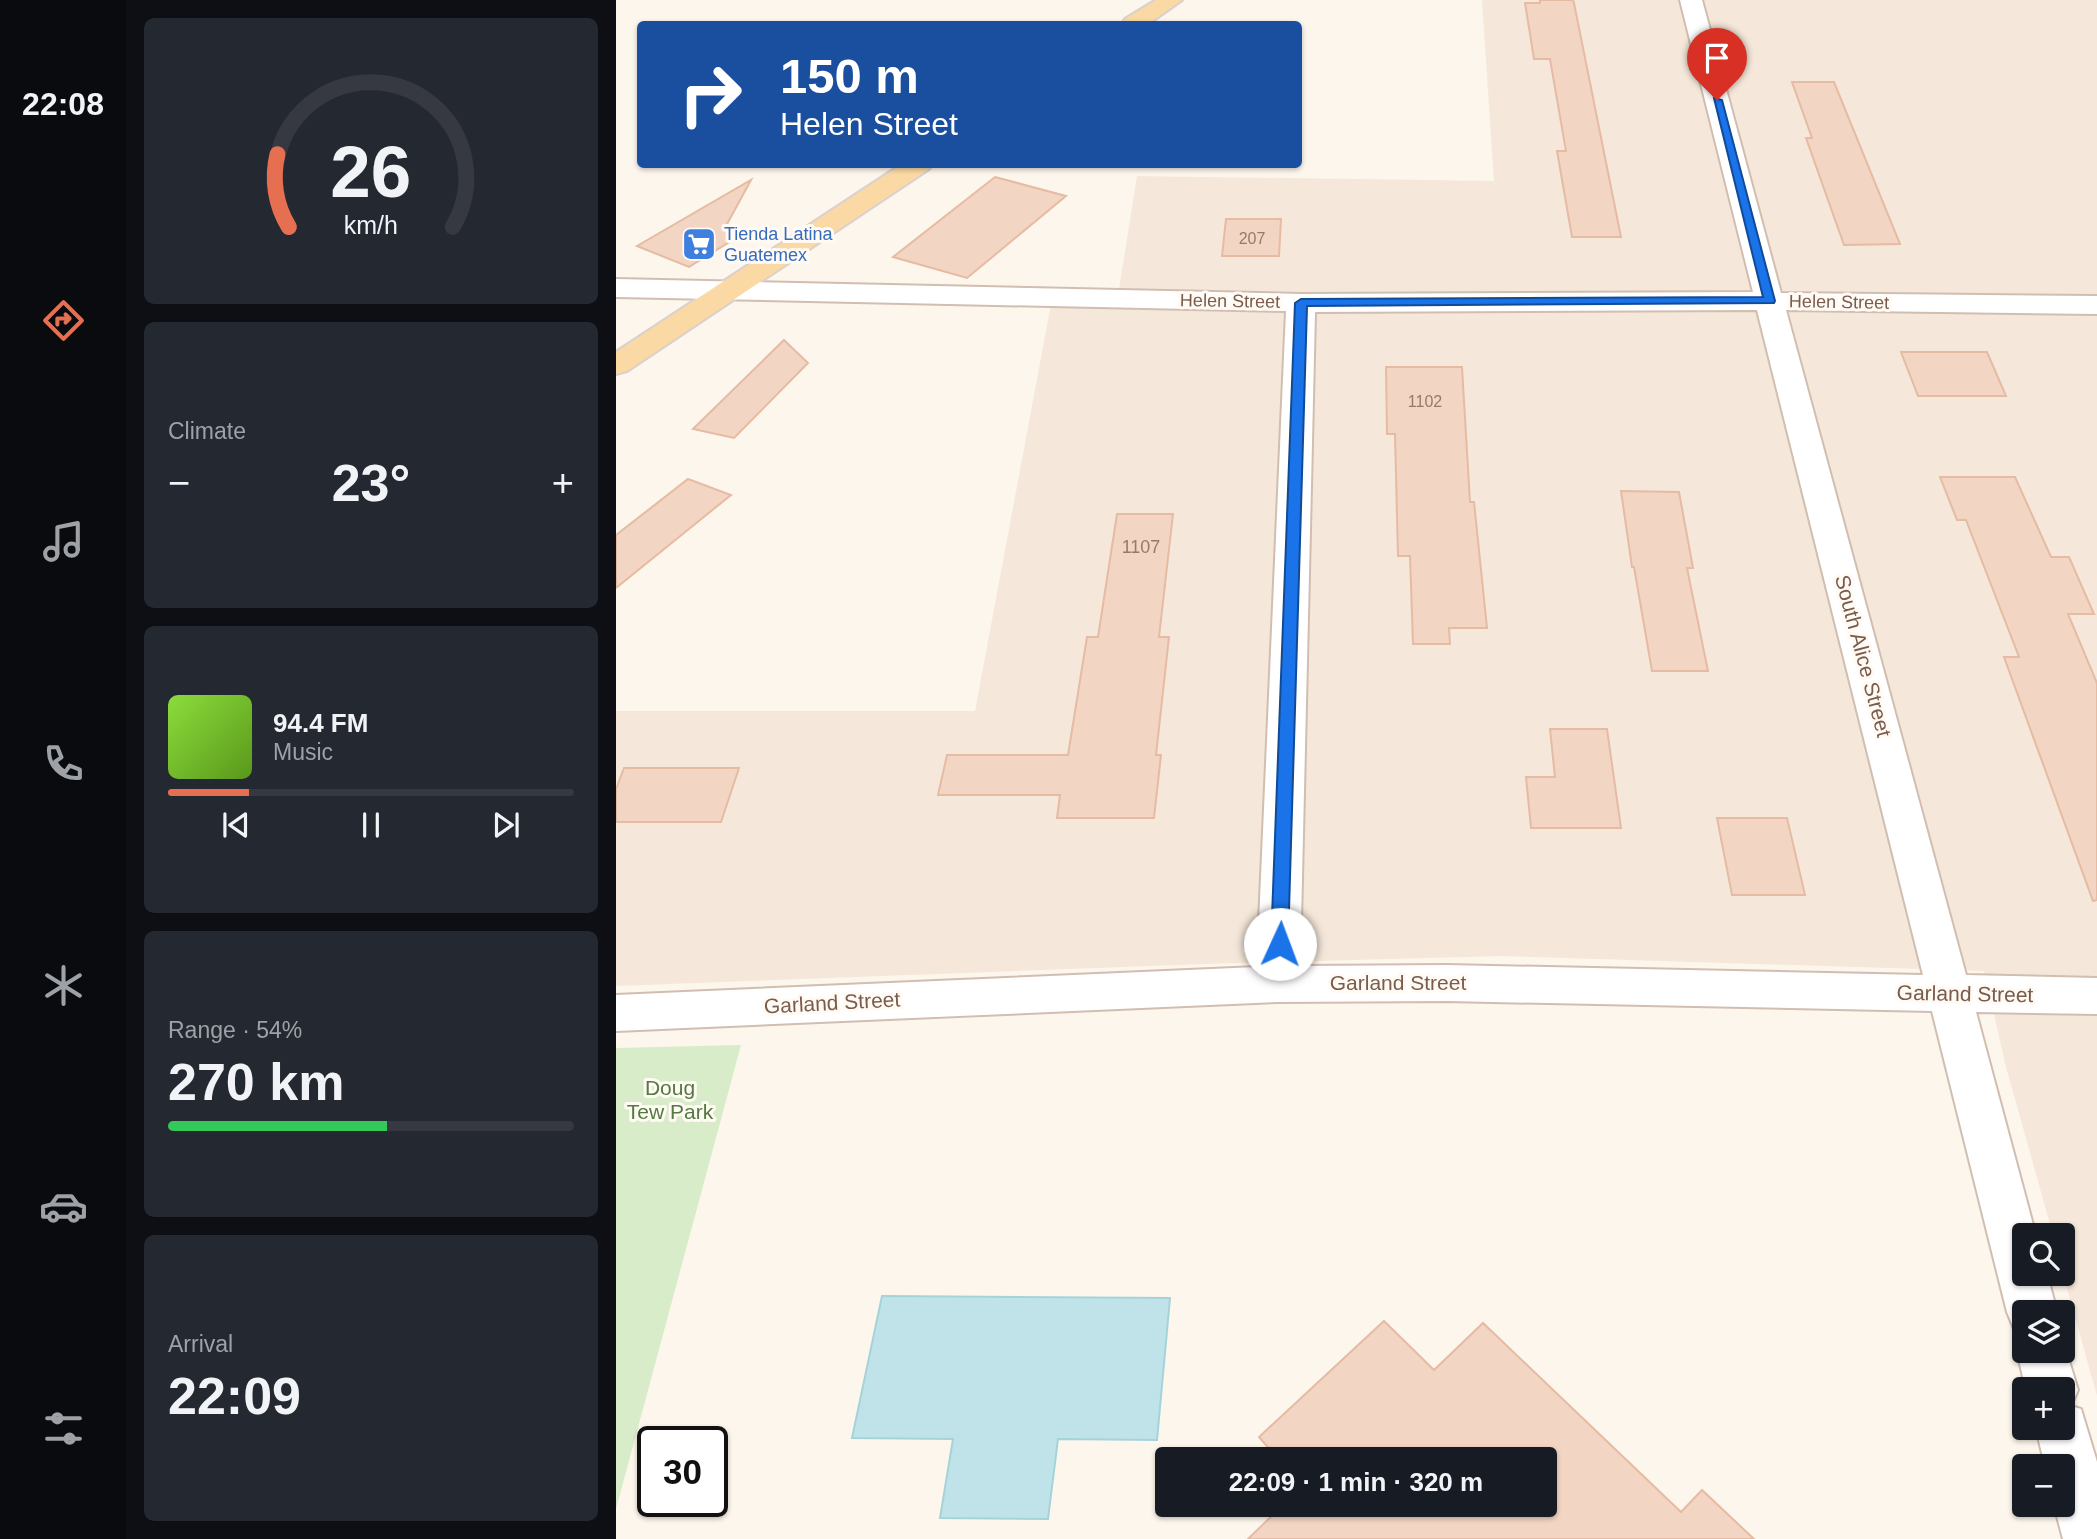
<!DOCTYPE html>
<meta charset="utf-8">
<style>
body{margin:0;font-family:Arial,sans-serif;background:#242831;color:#f1f3f6;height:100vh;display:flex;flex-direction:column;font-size:26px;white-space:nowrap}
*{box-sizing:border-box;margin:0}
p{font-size:23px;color:#9ea1a6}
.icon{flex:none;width:38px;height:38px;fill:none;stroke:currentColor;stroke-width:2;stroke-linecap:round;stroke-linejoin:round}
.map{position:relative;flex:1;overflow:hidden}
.sheet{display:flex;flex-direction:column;gap:18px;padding:18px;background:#0d0f14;width:490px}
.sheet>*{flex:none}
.hud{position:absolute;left:21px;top:21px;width:665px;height:147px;border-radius:7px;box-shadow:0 2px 5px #0004;background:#1a4fa0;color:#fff;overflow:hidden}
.tools{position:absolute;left:1396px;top:1223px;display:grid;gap:14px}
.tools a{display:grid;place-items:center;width:63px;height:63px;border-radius:7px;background:#171b24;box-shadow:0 2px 5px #0004;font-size:35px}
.speed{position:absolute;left:21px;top:1426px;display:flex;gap:14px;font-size:35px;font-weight:700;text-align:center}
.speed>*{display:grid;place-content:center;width:91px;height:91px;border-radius:50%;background:#171b24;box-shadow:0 2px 5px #0004;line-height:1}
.speed .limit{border:4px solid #111;border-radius:10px;background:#fff;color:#111}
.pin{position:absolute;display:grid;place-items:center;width:60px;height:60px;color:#fff;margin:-72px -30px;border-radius:50% 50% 50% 0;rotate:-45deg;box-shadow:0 0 7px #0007}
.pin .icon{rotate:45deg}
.me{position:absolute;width:77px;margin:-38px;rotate:2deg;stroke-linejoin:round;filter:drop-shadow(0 0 5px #0008)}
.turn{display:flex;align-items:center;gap:24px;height:147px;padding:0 28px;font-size:32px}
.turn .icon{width:91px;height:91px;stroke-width:2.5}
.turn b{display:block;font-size:49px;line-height:60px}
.big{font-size:52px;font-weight:700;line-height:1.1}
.sheet .card{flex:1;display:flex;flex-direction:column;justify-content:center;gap:10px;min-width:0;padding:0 24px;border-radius:10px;background:#242831}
.sheet .dial{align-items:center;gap:0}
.dial svg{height:182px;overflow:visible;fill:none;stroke:#363941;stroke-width:7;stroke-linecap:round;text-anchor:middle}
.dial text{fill:#f1f3f6;stroke:none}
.song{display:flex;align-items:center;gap:21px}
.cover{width:84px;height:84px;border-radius:10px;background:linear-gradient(135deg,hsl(90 70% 55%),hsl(90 70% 35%))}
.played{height:7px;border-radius:4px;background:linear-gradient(90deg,#e76f51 20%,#363941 20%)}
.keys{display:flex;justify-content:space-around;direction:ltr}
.heat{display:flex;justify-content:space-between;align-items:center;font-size:38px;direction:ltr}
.charge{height:10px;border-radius:5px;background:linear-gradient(90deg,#34c759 54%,#363941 0)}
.trip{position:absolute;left:539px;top:1447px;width:402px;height:70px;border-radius:7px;background:#171b24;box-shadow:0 2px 5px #0004;font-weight:700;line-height:70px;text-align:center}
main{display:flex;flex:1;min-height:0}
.tab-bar{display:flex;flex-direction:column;width:126px;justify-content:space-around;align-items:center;background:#090b0e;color:#9ea1a6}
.tab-bar .icon{width:49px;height:49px}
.tab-bar .current{color:#e76f51}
.tab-bar b{font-size:32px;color:#f1f3f6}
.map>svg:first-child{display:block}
.residential{fill:#f5e8da}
.green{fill:#d8ecc9}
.water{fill:#bfe3e8;stroke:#a5d3da;stroke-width:2}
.building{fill:#f3d5c3;stroke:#e6bba3;stroke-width:2}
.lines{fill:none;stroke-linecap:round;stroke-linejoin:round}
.street-casing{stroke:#d1beb0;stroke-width:4}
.primary-casing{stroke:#dad1cd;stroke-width:4}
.street{fill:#fff;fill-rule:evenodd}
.primary{fill:#fbd9a5;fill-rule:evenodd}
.route{fill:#1a73e8;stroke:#114b97;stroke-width:2}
.labels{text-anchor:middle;stroke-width:6;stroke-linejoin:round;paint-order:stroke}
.far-number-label{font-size:16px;fill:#987a6a}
.far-shop-label{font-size:18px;fill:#366cbe;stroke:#fffaf3;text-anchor:start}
.far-street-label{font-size:18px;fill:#7a5c4d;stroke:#fffaf3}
.number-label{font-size:18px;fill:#987a6a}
.street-label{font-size:21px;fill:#7a5c4d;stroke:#fffaf3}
.park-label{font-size:21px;fill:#537a41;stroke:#fffaf3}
</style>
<main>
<nav class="tab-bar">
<b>22:08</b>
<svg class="icon current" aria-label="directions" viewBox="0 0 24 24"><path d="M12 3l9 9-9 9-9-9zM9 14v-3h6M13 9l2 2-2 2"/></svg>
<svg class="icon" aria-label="music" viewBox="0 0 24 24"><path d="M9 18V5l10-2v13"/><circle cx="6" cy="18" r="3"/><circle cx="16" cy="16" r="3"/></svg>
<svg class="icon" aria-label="phone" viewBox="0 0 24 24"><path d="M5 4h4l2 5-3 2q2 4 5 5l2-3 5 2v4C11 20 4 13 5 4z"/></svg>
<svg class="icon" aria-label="climate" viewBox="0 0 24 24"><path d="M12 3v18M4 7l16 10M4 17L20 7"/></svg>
<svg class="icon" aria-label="car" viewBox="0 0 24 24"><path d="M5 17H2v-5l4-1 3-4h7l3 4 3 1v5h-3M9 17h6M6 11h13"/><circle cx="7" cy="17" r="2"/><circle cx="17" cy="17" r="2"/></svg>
<svg class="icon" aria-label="filters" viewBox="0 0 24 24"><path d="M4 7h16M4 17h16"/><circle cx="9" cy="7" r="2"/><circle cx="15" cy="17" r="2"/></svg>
</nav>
<section class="sheet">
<div class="card dial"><svg viewBox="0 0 100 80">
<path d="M14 69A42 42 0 1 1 86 69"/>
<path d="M14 69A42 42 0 0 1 9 37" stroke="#e76f51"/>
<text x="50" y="56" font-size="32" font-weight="700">26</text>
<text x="50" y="72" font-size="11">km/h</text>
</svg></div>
<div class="card"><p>Climate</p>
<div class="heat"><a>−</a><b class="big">23°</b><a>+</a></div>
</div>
<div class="card">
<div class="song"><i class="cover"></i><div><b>94.4 FM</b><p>Music</p></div></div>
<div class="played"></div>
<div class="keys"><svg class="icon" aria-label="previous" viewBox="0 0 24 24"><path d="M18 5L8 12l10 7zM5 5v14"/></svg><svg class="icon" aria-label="pause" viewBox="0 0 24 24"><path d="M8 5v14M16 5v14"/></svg><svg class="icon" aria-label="next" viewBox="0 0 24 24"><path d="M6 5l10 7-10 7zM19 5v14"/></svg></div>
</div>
<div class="card"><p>Range · 54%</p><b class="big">270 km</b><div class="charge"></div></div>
<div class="card"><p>Arrival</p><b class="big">22:09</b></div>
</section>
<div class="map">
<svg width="1481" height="1539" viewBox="0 0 1481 1539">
<rect width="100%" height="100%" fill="#fdf6ec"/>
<path class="residential" d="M866 0H1481V1396L1447 1274V1236L1437 1235 1390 1067 1368 971 887 956 588 964 0 986V711H359L438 288 503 289 521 176 878 181Z"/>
<path class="green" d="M125 1045 0 1509V1048Z"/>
<path class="water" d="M266 1296 554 1298 541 1440 442 1439 432 1519 324 1518 337 1439 236 1438Z"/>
<g class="building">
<path d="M924 0H957L958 3 1005 237H956L941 151H950L934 59H918L909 3H924Z"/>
<path d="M1176 82H1218L1284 244 1228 245 1190 138H1196Z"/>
<path d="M379 177 450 196 351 278 277 257Z"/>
<path d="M135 180 110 226 128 233 73 267 21 246Z"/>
<path d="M610 219H665L663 256H606Z"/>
<path d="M168 340 192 363 118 438 77 429Z"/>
<path d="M1285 352H1371L1390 396H1302Z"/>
<path d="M770 367H846L854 502H858L871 628H833L834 644H797L794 556H782L779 434H771Z"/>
<path d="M1324 477H1399L1435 557H1453L1478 614H1452L1481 683V900L1477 901 1388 657H1403L1350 520H1341Z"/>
<path d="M72 479 115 495 0 588V535Z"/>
<path d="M1005 491 1063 492 1077 568H1071L1092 671H1036L1018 567H1016Z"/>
<path d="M501 514H557L543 637H553L540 755H545L538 818H441L444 795H322L331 755H452L471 637H482Z"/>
<path d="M934 729H991L1005 828H915L910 777H939Z"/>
<path d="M8 768H123L105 822H0V789Z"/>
<path d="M1101 818H1171L1189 895H1116Z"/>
<path d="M768 1321 818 1370 867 1323 1065 1512 1086 1490 1138 1539H632L667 1505H929V1460H663L643 1437Z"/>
</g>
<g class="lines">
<g class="street-casing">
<g id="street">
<path d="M1064 0H1086L1165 293 1481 296V314L1170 310 1350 975 1481 978V1014L1360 1012 1420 1236H1409V1274H1431L1441 1312H1409V1333L1398 1329 1391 1312 1316 1011 831 1001 662 1002 0 1031V995L641 967 670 311 0 297V279L685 294 1137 292ZM1141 310 1307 975 831 965 684 966 699 312Z"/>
<path d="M1408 1333 1409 1351H1447V1341L1462 1390 1455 1406 1465 1409 1481 1462V1539H1447L1438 1505H1447V1466H1429L1420 1428H1447V1390H1410L1401 1351Z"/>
</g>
</g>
<g class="primary-casing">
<g id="primary">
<path d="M540 0H566L532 24H506L509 19Z"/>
<path d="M286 164H317L313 169 11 371 0 374V352Z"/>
</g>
</g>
<use href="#street" class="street"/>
<use href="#primary" class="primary"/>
</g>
<path class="route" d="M1098 98 1106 100 1159 301 1158 303 691 306 672 944 670 949H658L655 944 679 303 685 299 1147 297Z"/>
<defs>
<g id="supermarket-square" transform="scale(1.75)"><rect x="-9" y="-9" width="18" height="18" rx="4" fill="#3f7fe0" stroke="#fffaf3"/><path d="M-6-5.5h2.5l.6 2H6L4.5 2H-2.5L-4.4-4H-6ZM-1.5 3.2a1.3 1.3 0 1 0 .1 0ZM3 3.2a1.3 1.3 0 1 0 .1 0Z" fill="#fff"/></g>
</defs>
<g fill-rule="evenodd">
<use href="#supermarket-square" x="83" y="244"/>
</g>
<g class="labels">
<g class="far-number-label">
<text x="636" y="244">207</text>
<text x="809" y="407">1102</text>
</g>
<g class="far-shop-label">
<text x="108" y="240">Tienda Latina<tspan x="108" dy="21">Guatemex</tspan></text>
</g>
<g class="far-street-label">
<text transform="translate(614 301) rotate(1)" y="6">Helen Street</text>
<text transform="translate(1223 302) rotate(1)" y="6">Helen Street</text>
</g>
<g class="number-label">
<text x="525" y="553">1107</text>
</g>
<g class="street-label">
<text transform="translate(1247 656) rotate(75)" y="7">South Alice Street</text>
<text x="782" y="990">Garland Street</text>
<text transform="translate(1349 994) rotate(1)" y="7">Garland Street</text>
<text transform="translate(216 1003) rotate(-3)" y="7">Garland Street</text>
</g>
<g class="park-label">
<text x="54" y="1095">Doug<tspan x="54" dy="24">Tew Park</tspan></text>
</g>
</g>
</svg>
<div class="tools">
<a><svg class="icon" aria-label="search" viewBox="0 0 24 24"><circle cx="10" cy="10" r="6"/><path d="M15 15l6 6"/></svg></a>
<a><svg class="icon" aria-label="layers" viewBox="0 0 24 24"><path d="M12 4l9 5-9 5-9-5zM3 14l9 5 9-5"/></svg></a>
<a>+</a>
<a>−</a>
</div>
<div class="speed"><div class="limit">30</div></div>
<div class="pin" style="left:1101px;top:100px;background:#d93025"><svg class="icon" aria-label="arrive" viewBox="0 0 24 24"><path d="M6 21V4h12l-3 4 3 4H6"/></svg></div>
<svg class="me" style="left:664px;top:944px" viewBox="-20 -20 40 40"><circle r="19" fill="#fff"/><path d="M0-13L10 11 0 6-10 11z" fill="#1a73e8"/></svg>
<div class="trip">22:09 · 1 min · 320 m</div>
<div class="hud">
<div class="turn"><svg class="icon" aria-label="right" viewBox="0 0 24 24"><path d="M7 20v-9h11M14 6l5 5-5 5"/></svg><div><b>150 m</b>Helen Street</div></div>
</div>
</div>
</main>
